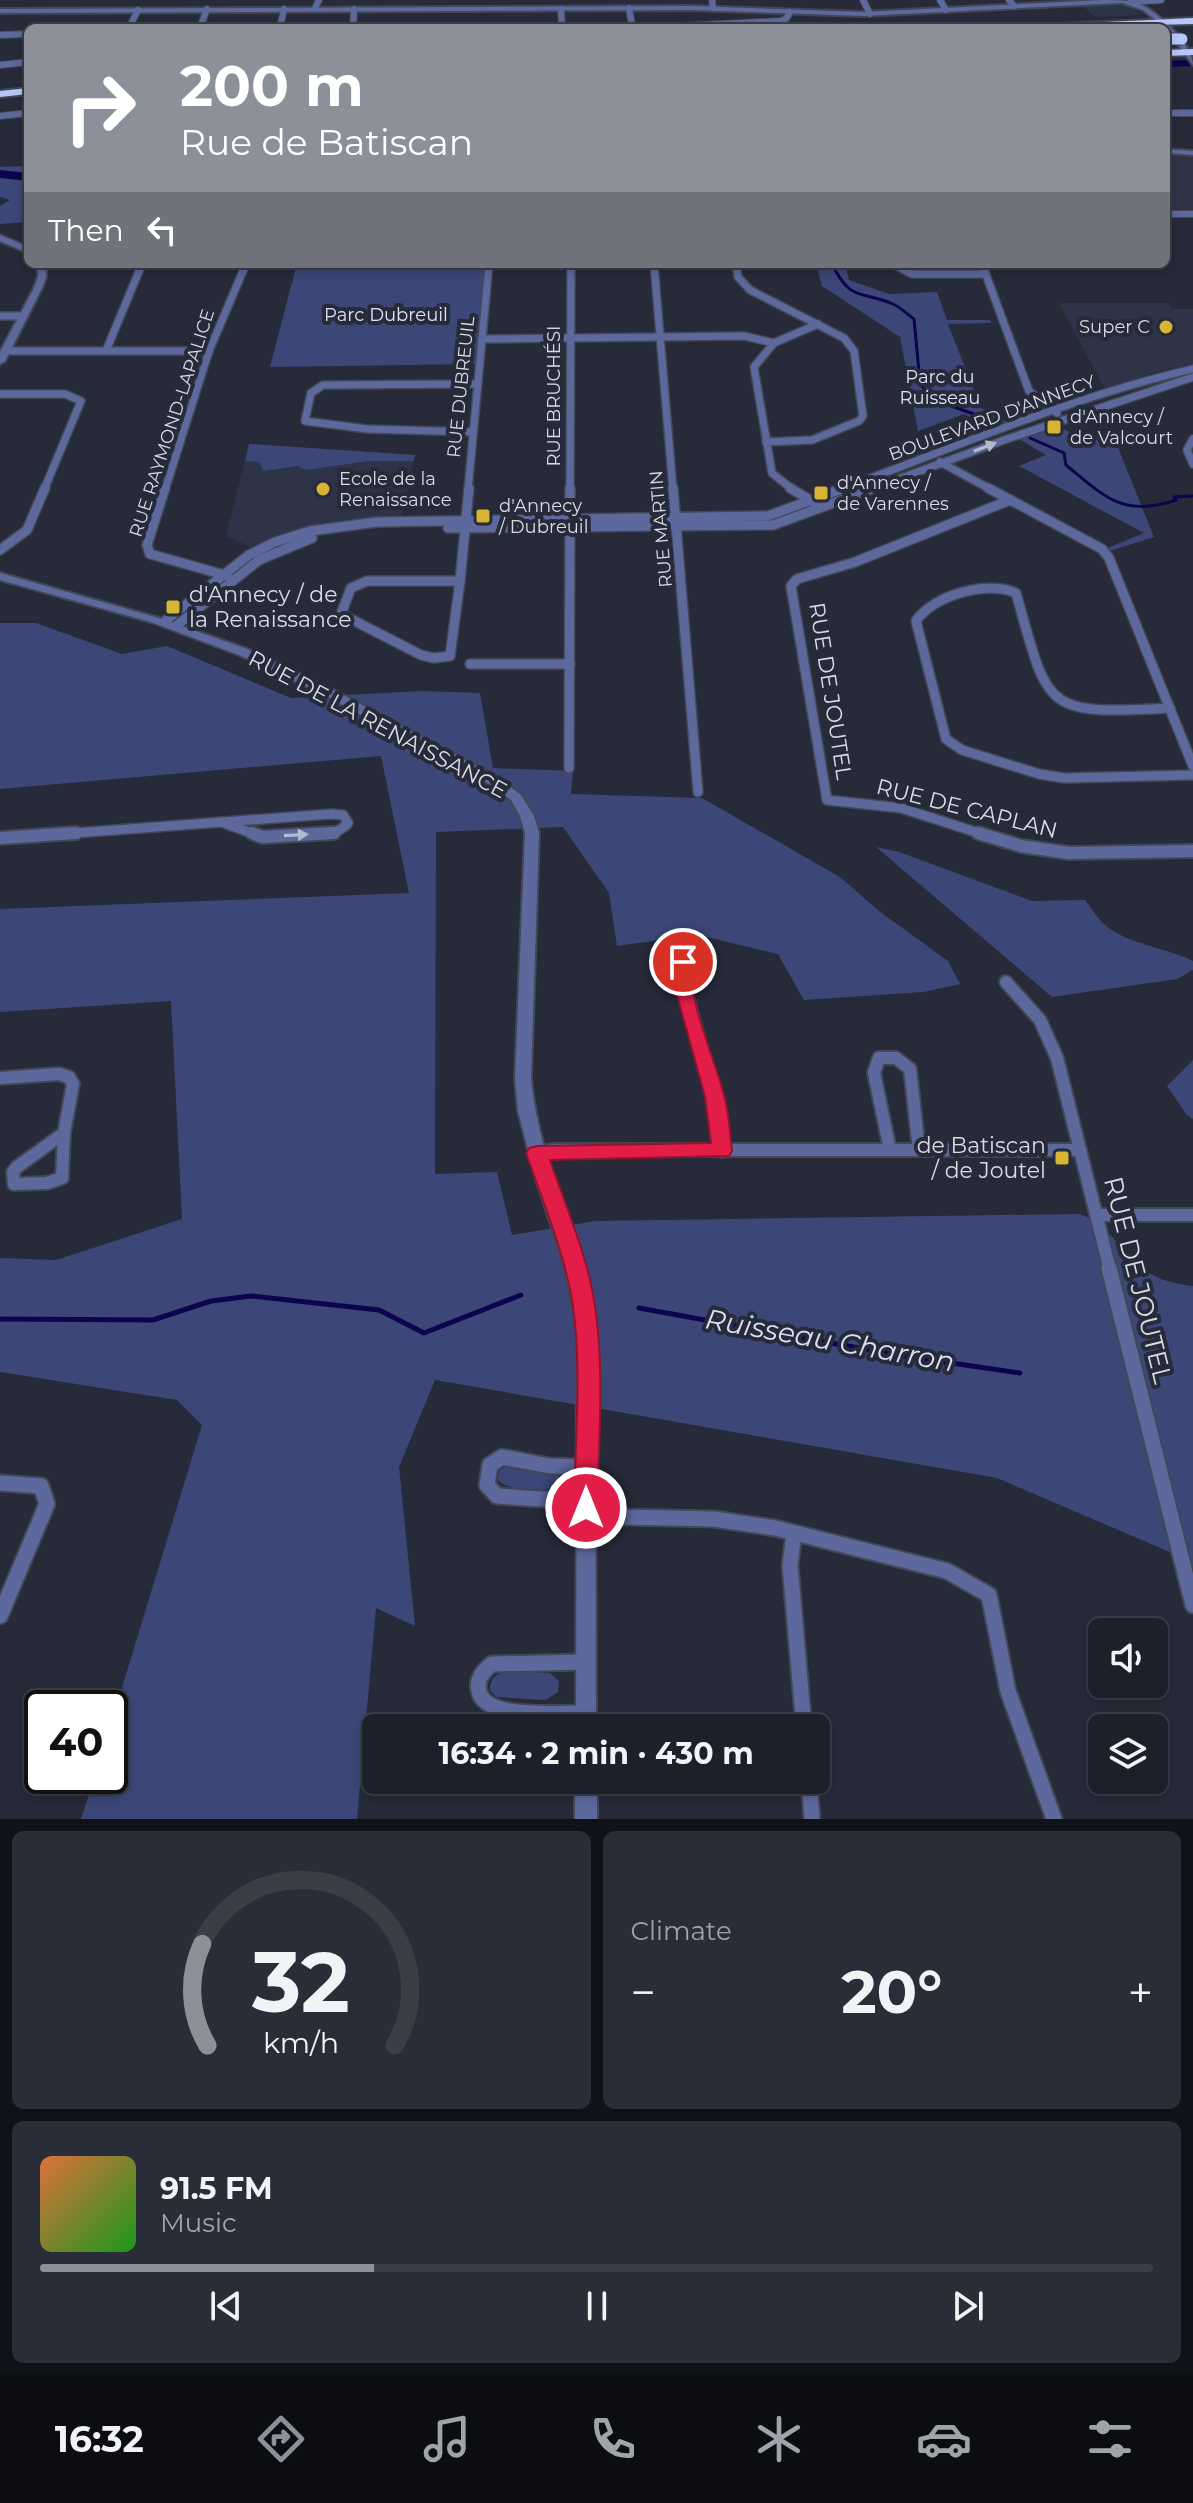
<!DOCTYPE html>
<meta charset="utf-8">
<style>
body{margin:0;font-family:Montserrat,sans-serif;background:#292d37;color:#f1f3f6;height:100vh;display:flex;flex-direction:column;font-size:30px;white-space:nowrap}
*{box-sizing:border-box;margin:0}
p{font-size:26px;color:#a0a3a9}
.icon{flex:none;width:44px;height:44px;fill:none;stroke:currentColor;stroke-width:2;stroke-linecap:round;stroke-linejoin:round}
.map{position:relative;height:1819px;overflow:hidden}
.panel{display:flex;flex-direction:column;gap:12px;padding:12px;background:#0f1218;flex:1}
.panel>*{flex:none}
.top-card{position:absolute;left:24px;top:24px;width:1146px;height:244px;border-radius:12px;box-shadow:0 4px 12px #0003,0 0 0 2px #3a3e47;background:#8c9099;color:#fff;overflow:hidden}
.controls{position:absolute;left:1088px;top:1618px;display:grid;gap:16px}
.controls a{display:grid;place-items:center;width:80px;height:80px;border-radius:12px;background:#1c202b;box-shadow:0 4px 12px #0003,0 0 0 2px #3a3e47;font-size:40px}
.speed{position:absolute;left:24px;top:1690px;display:flex;gap:16px;font-size:40px;font-weight:700;text-align:center}
.speed>*{display:grid;place-content:center;width:104px;height:104px;border-radius:50%;background:#1c202b;box-shadow:0 4px 12px #0003,0 0 0 2px #3a3e47;line-height:1}
.speed .limit{border:4px solid #111;border-radius:12px;background:#fff;color:#111}
.pin{position:absolute;display:grid;place-items:center;width:68px;height:68px;color:#fff;margin:-34px;border:4px solid #fff;border-radius:50%;box-shadow:0 2px 8px #0007}
.me{position:absolute;width:88px;margin:-44px;rotate:0deg;stroke-linejoin:round;filter:drop-shadow(0 0 6px #0008)}
.turn{display:flex;align-items:center;gap:28px;height:168px;padding:0 24px;font-size:36px}
.turn .icon{width:104px;height:104px;stroke-width:2.5}
.turn b{display:block;font-size:56px;line-height:68px}
.then{display:flex;align-items:center;height:76px;padding:0 24px;background:#0003;gap:16px;font-size:30px}
.big{font-size:60px;font-weight:700;line-height:1.1}
.panel .card{flex:1;display:flex;flex-direction:column;justify-content:center;gap:12px;min-width:0;padding:0 28px;border-radius:12px;background:#292d37}
.panel .dial{align-items:center;gap:0}
.dial svg{height:208px;overflow:visible;fill:none;stroke:#3a3e47;stroke-width:7;stroke-linecap:round;text-anchor:middle}
.dial text{fill:#f1f3f6;stroke:none}
.song{display:flex;align-items:center;gap:24px}
.cover{width:96px;height:96px;border-radius:12px;background:linear-gradient(135deg,hsl(20 70% 55%),hsl(120 70% 35%))}
.played{height:8px;border-radius:4px;background:linear-gradient(90deg,#8c9099 30%,#3a3e47 30%)}
.keys{display:flex;justify-content:space-around;direction:ltr}
.heat{display:flex;justify-content:space-between;align-items:center;font-size:44px;direction:ltr}
.panel .tiles{flex:1;display:grid;gap:12px;grid-template-columns:1fr 1fr}
.card:last-child{grid-column:span 2}
.trip{position:absolute;left:362px;top:1714px;width:468px;height:80px;border-radius:12px;background:#1c202b;box-shadow:0 4px 12px #0003,0 0 0 2px #3a3e47;font-weight:700;line-height:80px;text-align:center}
.menu{display:flex;height:128px;justify-content:space-around;align-items:center;background:#0b0d11;color:#a0a3a9}
.menu .icon{width:56px;height:56px}
.menu .active{color:#8c9099}
.menu b{font-size:36px;color:#f1f3f6}
.map>svg:first-child{display:block}
.built{fill:#2e3348}
.green{fill:#3c4778}
.lines{fill:none;stroke-linecap:round;stroke-linejoin:round}
.stream-far1{stroke:#0c044e;stroke-width:3}
.stream{stroke:#0c044e;stroke-width:5}
.river{fill:#0c044e;fill-rule:evenodd}
.minor-far4-casing{stroke:#424655;stroke-width:8}
.minor-far3-casing{stroke:#424655;stroke-width:10}
.minor-far2-casing{stroke:#424655;stroke-width:12}
.minor-far1-casing{stroke:#424655;stroke-width:16}
.minor-casing{stroke:#424655;stroke-width:19}
.tertiary-casing{stroke:#424655;stroke-width:4}
.motorway-casing{stroke:#424655;stroke-width:4}
.minor-far4{stroke:#5d699d;stroke-width:6}
.minor-far3{stroke:#5d699d;stroke-width:7}
.minor-far2{stroke:#5d699d;stroke-width:9}
.minor-far1{stroke:#5d699d;stroke-width:12}
.minor{stroke:#5d699d;stroke-width:15}
.tertiary{fill:#5d699d;fill-rule:evenodd}
.motorway{fill:#b8c6f9;fill-rule:evenodd}
.motorway-bridge-casing{stroke:#424655;stroke-width:13;stroke-linecap:butt}
.motorway-bridge{stroke:#b8c6f9;stroke-width:11}
.oneway{fill:#b3b9cf}
.route{fill:#e11d48;stroke:#92132f;stroke-width:2}
.poi-dot{fill:#d8b434;stroke:#262a39;stroke-width:3}
.labels{text-anchor:middle;stroke-width:8;stroke-linejoin:round;paint-order:stroke}
.far-park-label{font-size:18px;fill:#dce3f8;stroke:#262a39}
.far-poi-label{font-size:18px;fill:#d8dbe5;stroke:#262a39;text-anchor:start}
.far-street-label{font-size:18px;fill:#d8dbe5;stroke:#262a39}
.poi-label{font-size:22px;fill:#d8dbe5;stroke:#262a39;text-anchor:start}
.street-label{font-size:22px;fill:#d8dbe5;stroke:#262a39}
.near-street-label{font-size:26px;fill:#d8dbe5;stroke:#262a39}
.near-water-label{font-size:28px;font-style:italic;fill:#d9e0f6;stroke:#262a39}
</style>
<div class="map">
<svg width="1193" height="1819" viewBox="0 0 1193 1819">
<rect width="100%" height="100%" fill="#262a39"/>
<g class="built">
<path d="M1126 4 1142 15 1096 17 1081 5Z"/>
<path d="M1166 153 1193 156V210H1166Z"/>
<path d="M1059 303H1168L1172 309H1193V364L1159 371 1105 389Z"/>
<path d="M249 444 415 455 401 516 323 523 286 532 251 547 226 536Z"/>
</g>
<g class="green">
<path d="M28 166V222L0 224V206L10 200 0 197V167Z"/>
<path d="M385 264H485L475 364 270 367 296 267Z"/>
<path d="M816 264H845L849 280 889 294 937 292 947 320H990L992 323 948 324 981 408 1009 423 992 428 964 414 918 431 900 337 822 286Z"/>
<path d="M1058 426 1084 440 1111 430 1154 537 1104 553 1100 551 1144 533 1019 466 1046 455 1019 439Z"/>
<path d="M249 444 415 455 414 461H369L306 470 298 466 264 471 259 462 245 461Z"/>
<path d="M0 623H36L122 654 167 646 291 698 421 691 480 693 493 768 573 771 571 794 702 798 840 877 879 911 948 961 960 984 924 992 804 1000 778 954 698 935 617 946 609 893 563 827 436 832 435 1174 497 1172 512 1235 595 1221 1078 1214C1111 1223 1115 1248 1140 1267 1156 1279 1173 1284 1193 1286V1600L1179 1556 997 1478 435 1380 399 1467 415 1626 376 1608 357 1819H81L95 1776H110V1727L202 1425 177 1400 0 1372V1258L56 1260 182 1219 171 1001 0 1012V909L409 893 381 756 0 789Z"/>
<path d="M876 847 899 852 1032 901 1085 900C1091 908 1097 918 1105 925 1126 944 1168 948 1193 961V970L1177 979 1052 997Z"/>
<path d="M1193 1060V1119L1186 1114 1167 1086Z"/>
<path d="M506 1466 558 1475 562 1480H557V1483L562 1484C550 1494 508 1492 498 1480L499 1471Z"/>
<path d="M506 1671 550 1673 559 1681 558 1692 546 1700 496 1697 490 1690C490 1678 496 1674 506 1671Z"/>
</g>
<g class="lines">
<g class="stream-far1">
<path d="M832 264C851 303 861 290 893 304 900 307 907 314 914 319L920 382 929 398 999 423"/>
<path d="M1030 438 1064 453 1066 465C1105 497 1123 518 1176 500L1174 497 1193 496"/>
</g>
<g class="stream">
<path d="M639 1308 897 1355 1020 1373"/>
<path d="M0 1319 153 1320 211 1301 251 1296 379 1310 424 1333 521 1295"/>
</g>
<g class="river">
<path d="M1193 60V66L1166 67V61Z"/>
<path d="M0 170 28 173V181L0 178Z"/>
</g>
<g class="minor-far4-casing">
<g id="minor-far4">
<path d="M712 0 713 8"/>
<path d="M863 0 870 14"/>
<path d="M940 0 946 10"/>
<path d="M1009 0 1014 6"/>
<path d="M1131 2 1161 0"/>
<path d="M315 8 319 0"/>
<path d="M629 8 632 25 643 28 780 21 786 19 790 12"/>
<path d="M561 9 562 28"/>
<path d="M129 28 138 10"/>
<path d="M200 28 207 9"/>
<path d="M280 28 284 9"/>
<path d="M353 28 354 9"/>
<path d="M0 35 28 34"/>
<path d="M0 65 28 62"/>
<path d="M1166 113H1193"/>
<path d="M0 116 28 113"/>
<path d="M1166 214H1193"/>
</g>
</g>
<g class="minor-far3-casing">
<g id="minor-far3">
<path d="M654 264 673 490"/>
<path d="M736 264 738 277 750 290 844 338 854 351 863 416 859 421 812 440 766 442"/>
<path d="M893 264 912 274H986"/>
<path d="M982 264 1029 391 1057 413"/>
<path d="M0 316H23"/>
<path d="M482 339 744 336 774 343"/>
<path d="M5 351H209"/>
<path d="M106 351 142 264"/>
<path d="M0 394H65L81 401 44 490"/>
<path d="M472 432 367 429 305 421 311 393 323 385 478 384"/>
<path d="M1193 439 1187 450 1193 464"/>
<path d="M940 462 992 490"/>
<path d="M165 490 209 351 246 264"/>
<path d="M468 490 489 264"/>
<path d="M570 490 571 264"/>
<path d="M793 490 772 473 754 367 774 343 818 324"/>
<path d="M839 490C955 447 1072 397 1193 369"/>
<path d="M869 490 1004 440 1193 377"/>
</g>
</g>
<g class="minor-far2-casing">
<g id="minor-far2">
<path d="M165 488 147 545 150 554 228 576"/>
<path d="M673 488 698 792"/>
<path d="M790 488 815 503"/>
<path d="M988 488 1102 549 1109 558 1193 766"/>
<path d="M448 528 773 525 874 488"/>
<path d="M0 550 27 530 45 488"/>
<path d="M367 581H460L450 656 434 658 421 655 341 614 351 588Z"/>
<path d="M460 581 469 488"/>
<path d="M164 622 249 555 275 542 310 531 377 522 768 516 844 488"/>
<path d="M176 626 259 560 312 538"/>
<path d="M470 664H570"/>
<path d="M1170 708C1043 715 1049 711 1016 593 988 580 933 595 916 621L946 739 962 750 1039 774 1064 778 1193 775"/>
<path d="M569 768 570 488"/>
<path d="M221 822 257 835"/>
<path d="M48 835 331 814 343 815 348 823C337 836 321 834 306 835"/>
<path d="M985 835 901 808 827 800 791 586 797 579 855 562 1010 500"/>
</g>
</g>
<g class="minor-far1-casing">
<g id="minor-far1">
<path d="M252 833 262 837 334 833"/>
<path d="M978 833 1021 846 1069 853 1193 851"/>
<path d="M0 838 76 833"/>
<path d="M690 956 707 958 708 964 685 990C681 976 678 966 690 956Z"/>
<path d="M1006 982 1040 1020 1057 1058 1110 1270"/>
<path d="M685 990 715 1097 722 1151"/>
<path d="M0 1078 59 1074 69 1077 73 1084 64 1133"/>
<path d="M64 1133 62 1178 47 1183 14 1184 13 1172 17 1167Z"/>
<path d="M890 1150 874 1073 879 1058H896L910 1069 919 1150"/>
<path d="M537 1153 553 1150H1080"/>
<path d="M1097 1215H1193"/>
</g>
</g>
<g class="minor-casing">
<g id="minor">
<path d="M1109 1268 1193 1605"/>
<path d="M586 1467 550 1466 502 1457 490 1465 487 1485 497 1496 556 1500 621 1517 714 1519 775 1528 947 1571 989 1595 1008 1691 1054 1819"/>
<path d="M0 1483 41 1486 47 1504 0 1616"/>
<path d="M794 1533 790 1565 804 1728"/>
<path d="M586 1662 492 1664C483 1671 476 1679 479 1691 485 1721 561 1712 586 1713"/>
<path d="M809 1780 812 1819"/>
</g>
</g>
<g class="tertiary-casing">
<g id="tertiary">
<path d="M1102 0C1113 0 1124 0 1134 2 1154 7 1193 44 1193 65L1166 28 1143 10 1122 3 863 16 691 10 0 13V9L691 6 863 12Z"/>
<path d="M1166 149 1193 151V155L1166 153Z"/>
<path d="M0 235 28 247V253L0 241Z"/>
<path d="M38 264H46V277L42 288 5 361 0 364V352L34 288 38 277Z"/>
<path d="M0 573 159 618 247 649 332 689 494 775 521 795 534 816 539 833 531 1079C540 1165 580 1242 595 1327L596 1728H576L577 1327 564 1264 534 1173 518 1111 515 1079 525 833 520 816 511 800 484 781 324 695 239 655 151 622 0 580Z"/>
<rect x="575" y="1780" width="22" height="39"/>
</g>
</g>
<g class="motorway-casing">
<g id="motorway">
<path d="M1193 18V24L1033 28 1038 25Z"/>
<path d="M1193 49V55L1166 56V50Z"/>
<path d="M28 88V94L0 97V91Z"/>
</g>
</g>
<use href="#minor-far4" class="minor-far4"/>
<use href="#minor-far3" class="minor-far3"/>
<use href="#minor-far2" class="minor-far2"/>
<use href="#minor-far1" class="minor-far1"/>
<use href="#minor" class="minor"/>
<use href="#tertiary" class="tertiary"/>
<use href="#motorway" class="motorway"/>
<g class="motorway-bridge-casing">
<path id="motorway-bridge" d="M1166 39H1182"/>
</g>
<use href="#motorway-bridge" class="motorway-bridge"/>
</g>
<defs><path id="oneway-solid" d="M-6-.8H1V-3.2L6.5 0L1 3.2V.8H-6Z" transform="scale(2)"/></defs>
<g class="oneway">
<use href="#oneway-solid" transform="translate(985 447) rotate(-21)"/>
<use href="#oneway-solid" transform="translate(296 835) rotate(-3)"/>
</g>
<path class="route" d="M683 956 693 962C684 991 716 1062 724 1095 729 1113 730 1132 732 1151L729 1156 550 1160C566 1207 588 1257 595 1306 605 1372 598 1442 598 1508L595 1515 586 1518 578 1515 574 1508C575 1442 582 1371 573 1306 565 1254 543 1202 526 1153L529 1148 537 1146 711 1143 705 1097 671 973 677 958Z"/>
<g class="poi-dot">
<circle cx="1166" cy="327" r="8"/>
<rect x="1046" y="419" width="16" height="16" rx="4"/>
<circle cx="323" cy="489" r="8"/>
<rect x="813" y="485" width="16" height="16" rx="4"/>
<rect x="475" y="508" width="16" height="16" rx="4"/>
<rect x="165" y="599" width="16" height="16" rx="4"/>
<rect x="1054" y="1150" width="16" height="16" rx="4"/>
</g>
<g class="labels">
<g class="far-park-label">
<text x="386" y="321">Parc Dubreuil</text>
<text x="940" y="383">Parc du<tspan x="940" dy="21">Ruisseau</tspan></text>
</g>
<g class="far-poi-label">
<text x="1150" y="333" text-anchor="end">Super C</text>
<text x="1070" y="423">d'Annecy /<tspan x="1070" dy="21">de Valcourt</tspan></text>
<text x="339" y="485">Ecole de la<tspan x="339" dy="21">Renaissance</tspan></text>
<text x="837" y="489">d'Annecy /<tspan x="837" dy="21">de Varennes</tspan></text>
<text x="499" y="512">d'Annecy<tspan x="499" dy="21">/ Dubreuil</tspan></text>
</g>
<g class="far-street-label">
<text transform="translate(461 387) rotate(-84)" y="6">RUE DUBREUIL</text>
<text transform="translate(554 396) rotate(-90)" y="6">RUE BRUCHÉSI</text>
<text transform="translate(992 418) rotate(-20)" y="6">BOULEVARD D'ANNECY</text>
<text transform="translate(172 423) rotate(-72)" y="6">RUE RAYMOND-LAPALICE</text>
<text transform="translate(661 529) rotate(-95)" y="6">RUE MARTIN</text>
</g>
<g class="poi-label">
<text x="189" y="602">d'Annecy / de<tspan x="189" dy="25">la Renaissance</tspan></text>
<text x="1046" y="1153" text-anchor="end">de Batiscan<tspan x="1046" dy="25">/ de Joutel</tspan></text>
</g>
<g class="street-label">
<text transform="translate(831 691) rotate(81)" y="8">RUE DE JOUTEL</text>
<text transform="translate(378 724) rotate(28)" y="8">RUE DE LA RENAISSANCE</text>
<text transform="translate(967 808) rotate(14)" y="8">RUE DE CAPLAN</text>
</g>
<g class="near-street-label">
<text transform="translate(1138 1280) rotate(76)" y="9">RUE DE JOUTEL</text>
</g>
<g class="near-water-label">
<text transform="translate(830 1340) rotate(10)" y="10">Ruisseau Charron</text>
</g>
</g>
</svg>
<div class="controls">
<a><svg class="icon" aria-label="sound" viewBox="0 0 24 24"><path d="M4 9h4l5-4v14l-5-4H4zM17 9q2 3 0 6"/></svg></a>
<a><svg class="icon" aria-label="layers" viewBox="0 0 24 24"><path d="M12 4l9 5-9 5-9-5zM3 14l9 5 9-5"/></svg></a>
</div>
<div class="speed"><div class="limit">40</div></div>
<div class="pin" style="left:683px;top:962px;background:#d93025"><svg class="icon" aria-label="arrive" viewBox="0 0 24 24"><path d="M6 21V4h12l-3 4 3 4H6"/></svg></div>
<svg class="me" style="left:586px;top:1508px" viewBox="-20 -20 40 40"><circle r="17" fill="#e11d48" stroke="#fff" stroke-width="3"/><path d="M0-11L8 9 0 5-8 9z" fill="#fff"/></svg>
<div class="trip">16:34 · 2 min · 430 m</div>
<div class="top-card">
<div class="turn"><svg class="icon" aria-label="right" viewBox="0 0 24 24"><path d="M7 20v-9h11M14 6l5 5-5 5"/></svg><div><b>200 m</b>Rue de Batiscan</div></div>
<div class="then">Then<svg class="icon" aria-label="left" viewBox="0 0 24 24"><path d="M17 20v-9H6M10 6l-5 5 5 5"/></svg></div>
</div>
</div>
<section class="panel">
<div class="tiles">
<div class="card dial"><svg viewBox="0 0 100 80">
<path d="M14 69A42 42 0 1 1 86 69"/>
<path d="M14 69A42 42 0 0 1 12 30" stroke="#8c9099"/>
<text x="50" y="56" font-size="32" font-weight="700">32</text>
<text x="50" y="72" font-size="11">km/h</text>
</svg></div>
<div class="card"><p>Climate</p>
<div class="heat"><a>−</a><b class="big">20°</b><a>+</a></div>
</div>
<div class="card">
<div class="song"><i class="cover"></i><div><b>91.5 FM</b><p>Music</p></div></div>
<div class="played"></div>
<div class="keys"><svg class="icon" aria-label="previous" viewBox="0 0 24 24"><path d="M18 5L8 12l10 7zM5 5v14"/></svg><svg class="icon" aria-label="pause" viewBox="0 0 24 24"><path d="M8 5v14M16 5v14"/></svg><svg class="icon" aria-label="next" viewBox="0 0 24 24"><path d="M6 5l10 7-10 7zM19 5v14"/></svg></div>
</div>
</div>
</section>
<nav class="menu">
<b>16:32</b>
<svg class="icon active" aria-label="directions" viewBox="0 0 24 24"><path d="M12 3l9 9-9 9-9-9zM9 14v-3h6M13 9l2 2-2 2"/></svg>
<svg class="icon" aria-label="music" viewBox="0 0 24 24"><path d="M9 18V5l10-2v13"/><circle cx="6" cy="18" r="3"/><circle cx="16" cy="16" r="3"/></svg>
<svg class="icon" aria-label="phone" viewBox="0 0 24 24"><path d="M5 4h4l2 5-3 2q2 4 5 5l2-3 5 2v4C11 20 4 13 5 4z"/></svg>
<svg class="icon" aria-label="climate" viewBox="0 0 24 24"><path d="M12 3v18M4 7l16 10M4 17L20 7"/></svg>
<svg class="icon" aria-label="car" viewBox="0 0 24 24"><path d="M5 17H2v-5l4-1 3-4h7l3 4 3 1v5h-3M9 17h6M6 11h13"/><circle cx="7" cy="17" r="2"/><circle cx="17" cy="17" r="2"/></svg>
<svg class="icon" aria-label="filters" viewBox="0 0 24 24"><path d="M4 7h16M4 17h16"/><circle cx="9" cy="7" r="2"/><circle cx="15" cy="17" r="2"/></svg>
</nav>
